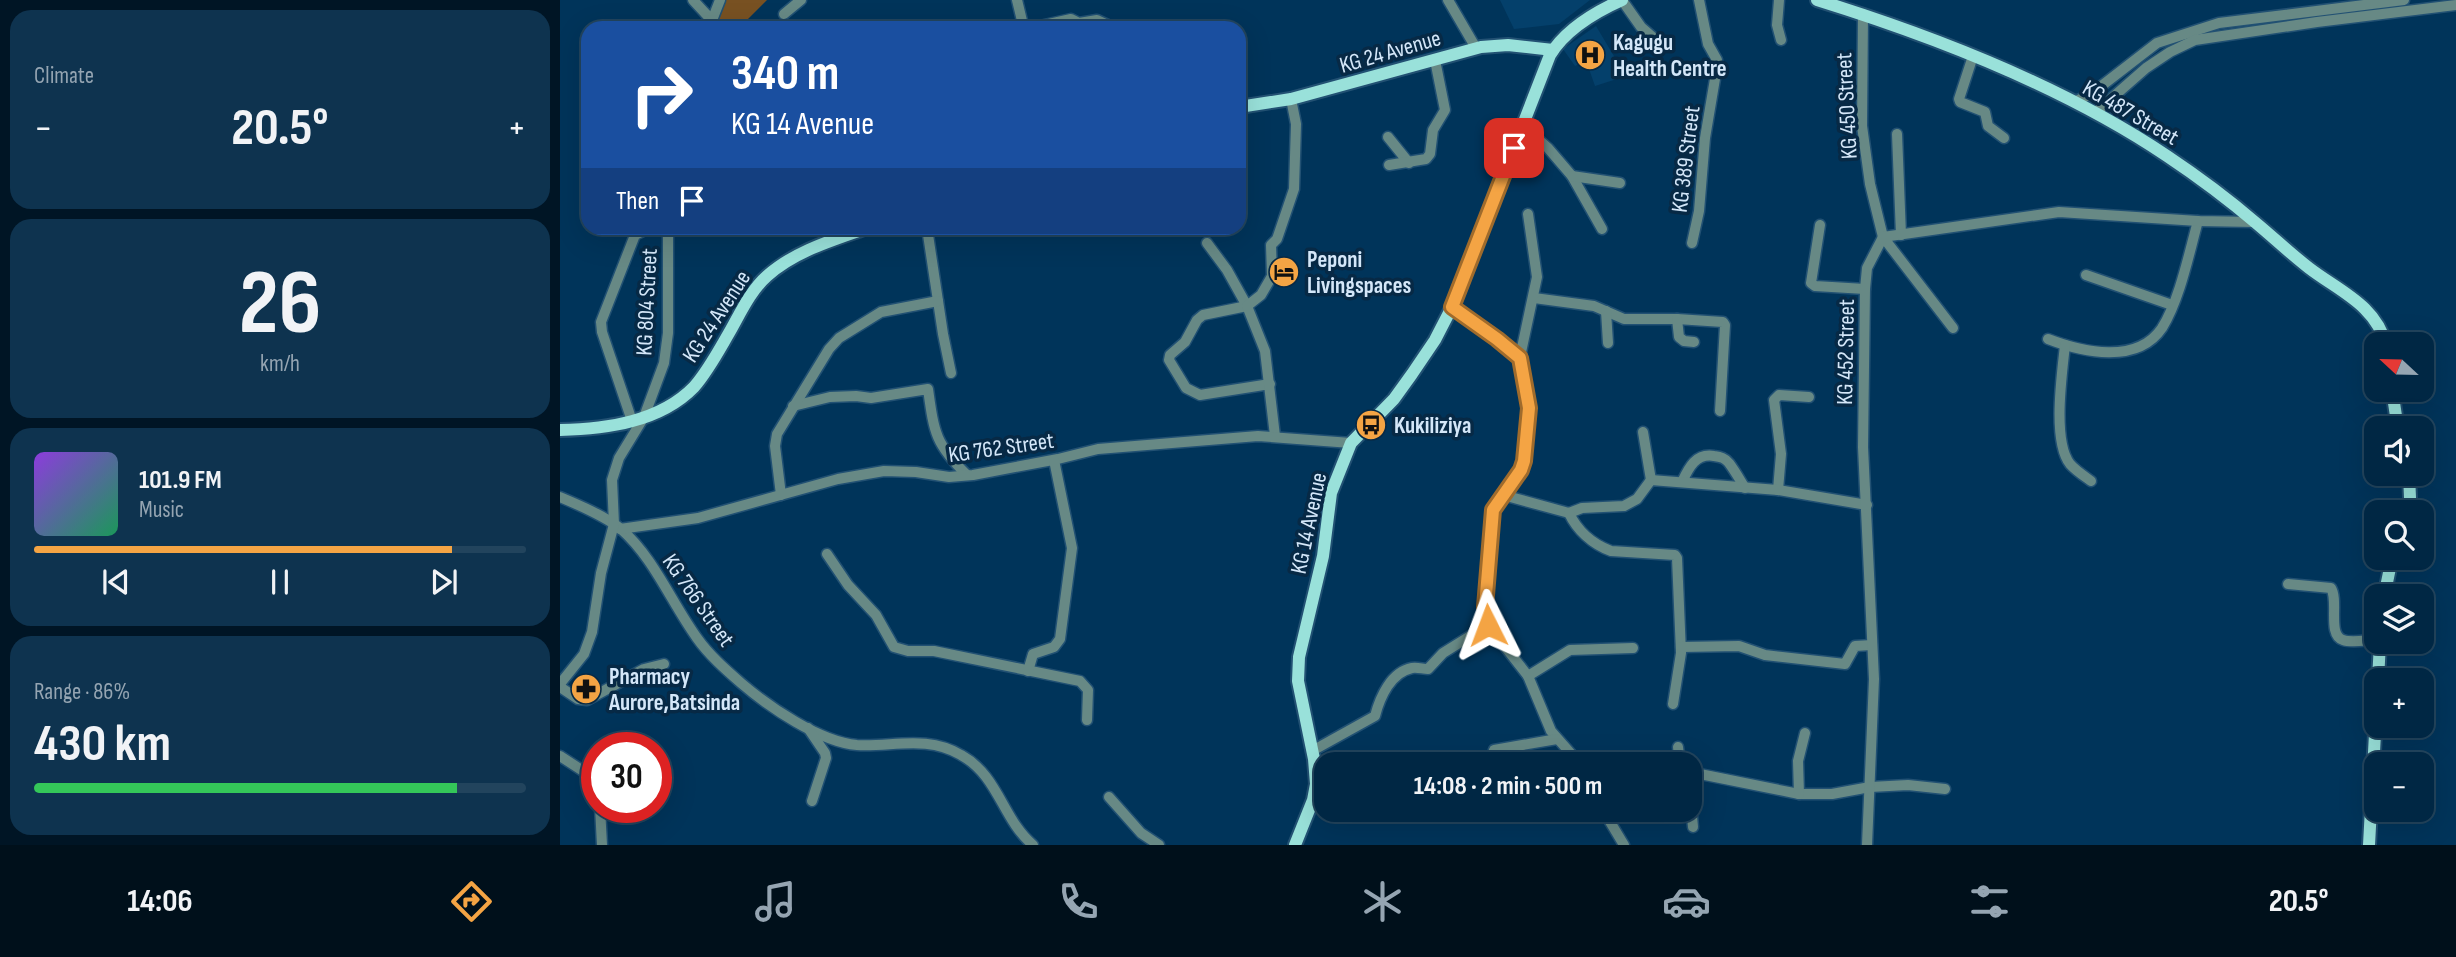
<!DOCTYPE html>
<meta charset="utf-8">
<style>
body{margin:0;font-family:"Sofia Sans Condensed",sans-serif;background:#0e334f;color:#f1f3f6;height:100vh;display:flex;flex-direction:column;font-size:26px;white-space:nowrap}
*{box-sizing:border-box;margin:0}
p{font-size:23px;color:#95a5b2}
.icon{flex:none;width:38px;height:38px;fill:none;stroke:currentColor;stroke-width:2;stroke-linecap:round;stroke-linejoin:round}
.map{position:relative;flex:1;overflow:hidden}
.side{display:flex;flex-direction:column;gap:10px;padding:10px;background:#001525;width:560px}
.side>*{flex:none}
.hud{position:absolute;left:21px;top:21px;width:665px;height:214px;border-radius:21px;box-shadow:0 7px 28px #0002,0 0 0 2px #22445d;background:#1a4fa0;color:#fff;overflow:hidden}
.needle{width:46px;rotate:292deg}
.fabs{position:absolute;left:1804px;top:332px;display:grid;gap:14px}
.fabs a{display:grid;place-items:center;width:70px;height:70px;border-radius:14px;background:#002744;box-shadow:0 7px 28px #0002,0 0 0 2px #22445d;font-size:35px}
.speed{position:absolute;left:21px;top:732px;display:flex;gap:14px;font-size:35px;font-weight:700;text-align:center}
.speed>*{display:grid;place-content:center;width:91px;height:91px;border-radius:50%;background:#002744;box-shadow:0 7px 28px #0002,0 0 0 2px #22445d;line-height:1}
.speed .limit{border:10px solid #d22;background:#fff;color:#111}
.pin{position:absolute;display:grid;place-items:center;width:60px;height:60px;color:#fff;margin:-30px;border-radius:14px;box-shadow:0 4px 10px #0006}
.me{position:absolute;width:77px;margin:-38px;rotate:357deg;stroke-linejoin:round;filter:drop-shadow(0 0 5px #0008)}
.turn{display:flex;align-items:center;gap:24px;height:147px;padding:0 35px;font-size:32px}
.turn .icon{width:91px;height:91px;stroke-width:2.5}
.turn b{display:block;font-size:49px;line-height:60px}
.then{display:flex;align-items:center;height:66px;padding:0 35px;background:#0003;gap:14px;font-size:26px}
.big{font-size:52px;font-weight:700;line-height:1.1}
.side .widget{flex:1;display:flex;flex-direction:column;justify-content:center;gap:10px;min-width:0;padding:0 24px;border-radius:21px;background:#0e334f}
.side .dial{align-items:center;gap:0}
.dial b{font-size:91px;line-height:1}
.song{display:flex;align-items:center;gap:21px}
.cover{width:84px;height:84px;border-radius:10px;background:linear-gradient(135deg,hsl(270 70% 55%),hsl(150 70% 35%))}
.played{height:7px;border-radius:4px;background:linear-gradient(90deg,#f4a444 85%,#22445d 85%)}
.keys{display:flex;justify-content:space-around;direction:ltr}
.heat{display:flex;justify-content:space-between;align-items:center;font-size:38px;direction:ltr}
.charge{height:10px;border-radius:5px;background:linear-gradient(90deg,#34c759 86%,#22445d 0)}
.trip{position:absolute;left:754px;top:752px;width:388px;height:70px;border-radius:21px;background:#002744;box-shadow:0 7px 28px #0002,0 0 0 2px #22445d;font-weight:700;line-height:70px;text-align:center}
.dock{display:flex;height:112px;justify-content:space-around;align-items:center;background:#00101b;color:#95a5b2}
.dock .icon{width:49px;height:49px}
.dock .selected{color:#f4a444}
.dock b{font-size:32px;color:#f1f3f6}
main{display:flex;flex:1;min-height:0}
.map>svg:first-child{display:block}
.built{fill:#04406b}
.green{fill:#785122}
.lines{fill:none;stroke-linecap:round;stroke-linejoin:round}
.minor-casing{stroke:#225173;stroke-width:13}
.major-casing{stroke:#225173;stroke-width:16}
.minor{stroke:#678985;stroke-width:10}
.major{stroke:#99e1da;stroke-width:12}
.route-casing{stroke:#9f6b2c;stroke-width:18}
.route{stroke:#f4a444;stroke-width:12}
.labels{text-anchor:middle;stroke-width:7;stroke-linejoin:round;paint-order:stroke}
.poi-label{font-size:23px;font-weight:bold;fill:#d4e7f9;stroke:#072945;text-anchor:start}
.street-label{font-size:23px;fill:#d4e7f9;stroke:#072945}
</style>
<main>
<section class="side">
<div class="widget"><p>Climate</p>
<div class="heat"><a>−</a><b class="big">20.5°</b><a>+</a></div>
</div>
<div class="widget dial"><b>26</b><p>km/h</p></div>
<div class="widget">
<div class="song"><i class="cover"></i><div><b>101.9 FM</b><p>Music</p></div></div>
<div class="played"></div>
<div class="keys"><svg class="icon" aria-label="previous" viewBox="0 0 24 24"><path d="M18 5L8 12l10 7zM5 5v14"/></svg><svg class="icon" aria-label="pause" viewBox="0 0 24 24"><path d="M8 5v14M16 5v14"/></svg><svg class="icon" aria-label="next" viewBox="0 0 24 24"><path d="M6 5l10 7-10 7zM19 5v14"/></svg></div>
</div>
<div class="widget"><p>Range · 86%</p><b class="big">430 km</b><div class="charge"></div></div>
</section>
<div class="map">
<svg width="1896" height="845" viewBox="0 0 1896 845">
<rect width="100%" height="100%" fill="#00345a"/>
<g class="built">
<path d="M940 0H1030L999 24 954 29Z"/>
<path d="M1036 26 1061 68 1060 78 1035 86 1028 66 1024 62 1015 66 1003 49Z"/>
</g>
<path class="green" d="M157 0H207L179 28H154Z"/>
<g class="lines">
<g class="minor-casing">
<g id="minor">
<path d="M133 0 159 28"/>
<path d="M457 0 463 25 468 28"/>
<path d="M888 0 916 48"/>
<path d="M1062 0 1081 27 1103 46"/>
<path d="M1219 0 1217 25 1221 40"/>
<path d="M224 14 241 0"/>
<path d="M1303 14 1302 126 1310 184 1323 237 1393 328"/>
<path d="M149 28 160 0"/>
<path d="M471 28 511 19 519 23 537 20 554 28"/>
<path d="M1413 56 1399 99 1400 102 1425 112 1428 126 1444 138"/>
<path d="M1514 102 1531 94 1597 43 1659 23 1844 0"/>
<path d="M1536 112 1586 68 1610 52 1635 40 1757 22 1896 5"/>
<path d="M962 125 988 148 1012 176 1042 229"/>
<path d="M1337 134 1341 235"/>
<path d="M828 137 849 163"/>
<path d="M829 165 866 159 870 154 873 130 885 110 875 60"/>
<path d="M1012 176 1060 183"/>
<path d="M1260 225 1251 283 1255 286 1305 289"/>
<path d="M268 228 275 239"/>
<path d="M367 228 383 334 391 373"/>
<path d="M647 243 667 270 687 306 643 315 637 320 625 342 610 355 609 360 626 388 640 395 710 384"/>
<path d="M1132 243 1139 211 1145 138 1157 67V60L1148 44 1139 0"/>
<path d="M1526 275 1612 305"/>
<path d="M974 298 1034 306 1064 319H1117L1163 322 1165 325 1160 411"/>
<path d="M892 307 960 357 969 407 964 461 961 470 933 510 926 612 928 625 968 676 991 731 1021 765"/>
<path d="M1046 311 1048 343"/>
<path d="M1117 319 1119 337 1124 341 1134 342"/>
<path d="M1488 339C1522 352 1577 365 1602 328 1620 299 1629 253 1638 221"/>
<path d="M1505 345C1502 374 1492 441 1510 464 1515 470 1524 476 1531 481"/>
<path d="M960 357 977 277 968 214"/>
<path d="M233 406 270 397 296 396 311 398 368 389C374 432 375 444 407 475"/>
<path d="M72 421 42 332 41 322 75 235 89 228"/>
<path d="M1083 432 1091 480"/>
<path d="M715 436 705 351 687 306 701 295 712 276 711 245 717 239 734 189 736 124 731 99"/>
<path d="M1122 482C1129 467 1136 453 1154 456 1161 457 1165 458 1169 463 1175 471 1180 480 1185 488"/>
<path d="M1218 490 1221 454 1214 400 1219 395 1249 397"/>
<path d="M221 495 215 446 217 434 269 349 279 338 321 312 378 301"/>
<path d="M943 495 1009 513 1022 508 1064 506 1077 499 1091 480 1218 490 1307 505"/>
<path d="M0 497C19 505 45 516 61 529 94 558 111 602 137 638 149 655 165 669 181 683 209 707 260 742 297 745 333 747 367 735 401 755 439 776 442 819 473 845"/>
<path d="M1009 513C1017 530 1032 544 1051 551L1115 555 1117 558 1121 653 1113 704"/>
<path d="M60 529 138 518 278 479 324 471 356 472 389 477 413 475 498 459 538 449 698 436 791 443"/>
<path d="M267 554 288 585 316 615 334 647 348 651H374L520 681 528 690 527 720"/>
<path d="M1728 584 1771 588C1779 601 1767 635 1783 640 1791 643 1807 640 1816 640"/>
<path d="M1121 647 1179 646 1205 655 1285 664 1295 646 1312 645"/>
<path d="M468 671 473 654 494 647 500 639 512 548 494 460"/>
<path d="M968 676 1010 650 1073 648"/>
<path d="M0 684 24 654 32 632 41 573 54 524 52 480 59 458 84 417 104 363 108 333V228"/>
<path d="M0 687 18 699 27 700 84 669 104 664"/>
<path d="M248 728 265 753 266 758 252 801"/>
<path d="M1118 747 1120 765"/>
<path d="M752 751 815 716C820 697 831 672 852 668 857 667 863 669 868 669L883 653 928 625"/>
<path d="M0 756 37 780"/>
<path d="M930 765 934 750 997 739"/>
<path d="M1130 772 1239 794H1272L1310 787 1348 785 1385 789"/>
<path d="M1130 794 1133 827"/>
<path d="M1239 794 1238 761 1245 733"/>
<path d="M549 797 581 833 599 845"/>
<path d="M40 807 42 845"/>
<path d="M1043 810 1064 845"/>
<path d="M1307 845 1314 679 1303 447 1305 289 1307 268 1323 237 1499 212 1638 221 1695 222"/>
</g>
</g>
<g class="major-casing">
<g id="major">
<path d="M1257 0C1373 36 1506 88 1607 156 1637 176 1668 199 1696 223 1714 238 1731 254 1749 268 1779 291 1816 305 1826 345"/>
<path d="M679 107 731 99 921 47 948 45 993 50"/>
<path d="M1832 390 1838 429"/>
<path d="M0 430C46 429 100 422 134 387 148 371 158 352 169 333 180 314 190 291 207 276 235 251 273 240 307 228"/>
<path d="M1848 513 1850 498 1849 474"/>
<path d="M1824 597 1832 558"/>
<path d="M1818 681 1820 642"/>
<path d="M735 845 753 800 756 784 754 759 738 681 739 657 763 556 771 493 791 443 834 399 852 374 875 340 892 307 990 55C1006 29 1035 12 1062 0"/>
<path d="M1809 845 1816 715"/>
</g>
</g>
<use href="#minor" class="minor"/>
<use href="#major" class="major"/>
</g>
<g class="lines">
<g class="route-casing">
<path id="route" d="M928 625 925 607 933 510 961 470 964 461 969 408 960 358 937 339 892 307 954 148"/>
</g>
<use href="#route" class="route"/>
</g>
<defs>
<g id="hospital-disc" transform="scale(1.575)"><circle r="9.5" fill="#f4a444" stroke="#072945"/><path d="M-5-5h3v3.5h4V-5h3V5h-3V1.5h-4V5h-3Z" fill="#111"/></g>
<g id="hotel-disc" transform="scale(1.575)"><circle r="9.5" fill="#f4a444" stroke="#072945"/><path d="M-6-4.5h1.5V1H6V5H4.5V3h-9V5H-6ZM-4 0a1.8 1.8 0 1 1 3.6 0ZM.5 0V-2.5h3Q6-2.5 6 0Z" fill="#111"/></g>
<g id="bus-disc" transform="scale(1.575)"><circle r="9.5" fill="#f4a444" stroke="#072945"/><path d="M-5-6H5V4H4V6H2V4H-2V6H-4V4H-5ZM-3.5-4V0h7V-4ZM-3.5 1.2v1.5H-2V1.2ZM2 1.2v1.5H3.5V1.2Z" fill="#111"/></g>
<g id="pharmacy-disc" transform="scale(1.575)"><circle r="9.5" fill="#f4a444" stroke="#072945"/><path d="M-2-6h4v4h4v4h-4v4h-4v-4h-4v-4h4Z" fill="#111"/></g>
</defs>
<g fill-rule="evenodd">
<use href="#hospital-disc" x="1030" y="55"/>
<use href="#hotel-disc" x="724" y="272"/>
<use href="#bus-disc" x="811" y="425"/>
<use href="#pharmacy-disc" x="26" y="689"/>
</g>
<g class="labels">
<g class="poi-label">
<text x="1053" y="50">Kagugu<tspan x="1053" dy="26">Health Centre</tspan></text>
<text x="747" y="267">Peponi<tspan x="747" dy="26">Livingspaces</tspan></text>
<text x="834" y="433">Kukiliziya</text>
<text x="49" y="684">Pharmacy<tspan x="49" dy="26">Aurore,Batsinda</tspan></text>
</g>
<g class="street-label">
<text transform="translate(830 51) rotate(-16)" y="8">KG 24 Avenue</text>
<text transform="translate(1286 106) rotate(-93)" y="8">KG 450 Street</text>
<text transform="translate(1571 112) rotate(30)" y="8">KG 487 Street</text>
<text transform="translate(1125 159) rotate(-83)" y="8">KG 389 Street</text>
<text transform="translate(86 302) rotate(-87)" y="8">KG 804 Street</text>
<text transform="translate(156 316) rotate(-57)" y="8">KG 24 Avenue</text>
<text transform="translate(1285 352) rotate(-89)" y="8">KG 452 Street</text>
<text transform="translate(441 447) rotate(-8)" y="8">KG 762 Street</text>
<text transform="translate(748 523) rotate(-78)" y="8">KG 14 Avenue</text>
<text transform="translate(139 600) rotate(55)" y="8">KG 766 Street</text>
</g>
</g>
</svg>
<div class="fabs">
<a><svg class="needle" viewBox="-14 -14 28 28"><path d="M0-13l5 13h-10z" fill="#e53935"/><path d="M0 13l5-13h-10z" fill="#95a5b2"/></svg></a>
<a><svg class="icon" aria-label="sound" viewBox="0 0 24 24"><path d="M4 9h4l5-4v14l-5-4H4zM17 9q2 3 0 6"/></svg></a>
<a><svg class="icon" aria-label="search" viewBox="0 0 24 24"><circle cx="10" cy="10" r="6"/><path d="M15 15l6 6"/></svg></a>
<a><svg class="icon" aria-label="layers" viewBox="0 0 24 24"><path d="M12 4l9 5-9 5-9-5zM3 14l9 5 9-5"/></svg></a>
<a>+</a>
<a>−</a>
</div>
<div class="speed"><div class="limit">30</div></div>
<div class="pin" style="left:954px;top:148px;background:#d93025"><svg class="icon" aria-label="arrive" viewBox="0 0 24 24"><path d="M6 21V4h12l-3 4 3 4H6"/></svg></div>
<svg class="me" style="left:928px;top:625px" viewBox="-20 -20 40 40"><path d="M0-17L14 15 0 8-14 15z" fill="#f4a444" stroke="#fff" stroke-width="4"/></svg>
<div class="trip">14:08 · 2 min · 500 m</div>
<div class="hud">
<div class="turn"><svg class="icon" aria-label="right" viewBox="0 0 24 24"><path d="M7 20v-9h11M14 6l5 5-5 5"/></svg><div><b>340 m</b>KG 14 Avenue</div></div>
<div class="then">Then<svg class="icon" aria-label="arrive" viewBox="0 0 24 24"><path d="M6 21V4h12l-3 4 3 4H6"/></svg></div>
</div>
</div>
</main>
<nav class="dock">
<b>14:06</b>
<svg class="icon selected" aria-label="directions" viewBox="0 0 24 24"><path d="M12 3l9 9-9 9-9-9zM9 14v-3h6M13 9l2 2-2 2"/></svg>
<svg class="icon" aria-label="music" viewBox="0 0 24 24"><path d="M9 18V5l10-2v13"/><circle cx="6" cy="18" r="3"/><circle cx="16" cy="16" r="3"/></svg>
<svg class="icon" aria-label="phone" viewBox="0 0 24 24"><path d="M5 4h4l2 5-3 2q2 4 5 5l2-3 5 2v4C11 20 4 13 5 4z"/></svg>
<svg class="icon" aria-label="climate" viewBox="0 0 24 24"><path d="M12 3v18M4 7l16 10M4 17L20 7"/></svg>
<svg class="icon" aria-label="car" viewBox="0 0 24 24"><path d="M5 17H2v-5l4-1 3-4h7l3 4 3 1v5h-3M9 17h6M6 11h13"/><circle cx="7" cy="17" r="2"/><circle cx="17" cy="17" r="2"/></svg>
<svg class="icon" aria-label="filters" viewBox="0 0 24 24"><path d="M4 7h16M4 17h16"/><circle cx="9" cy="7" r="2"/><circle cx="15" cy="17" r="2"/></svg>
<b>20.5°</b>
</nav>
